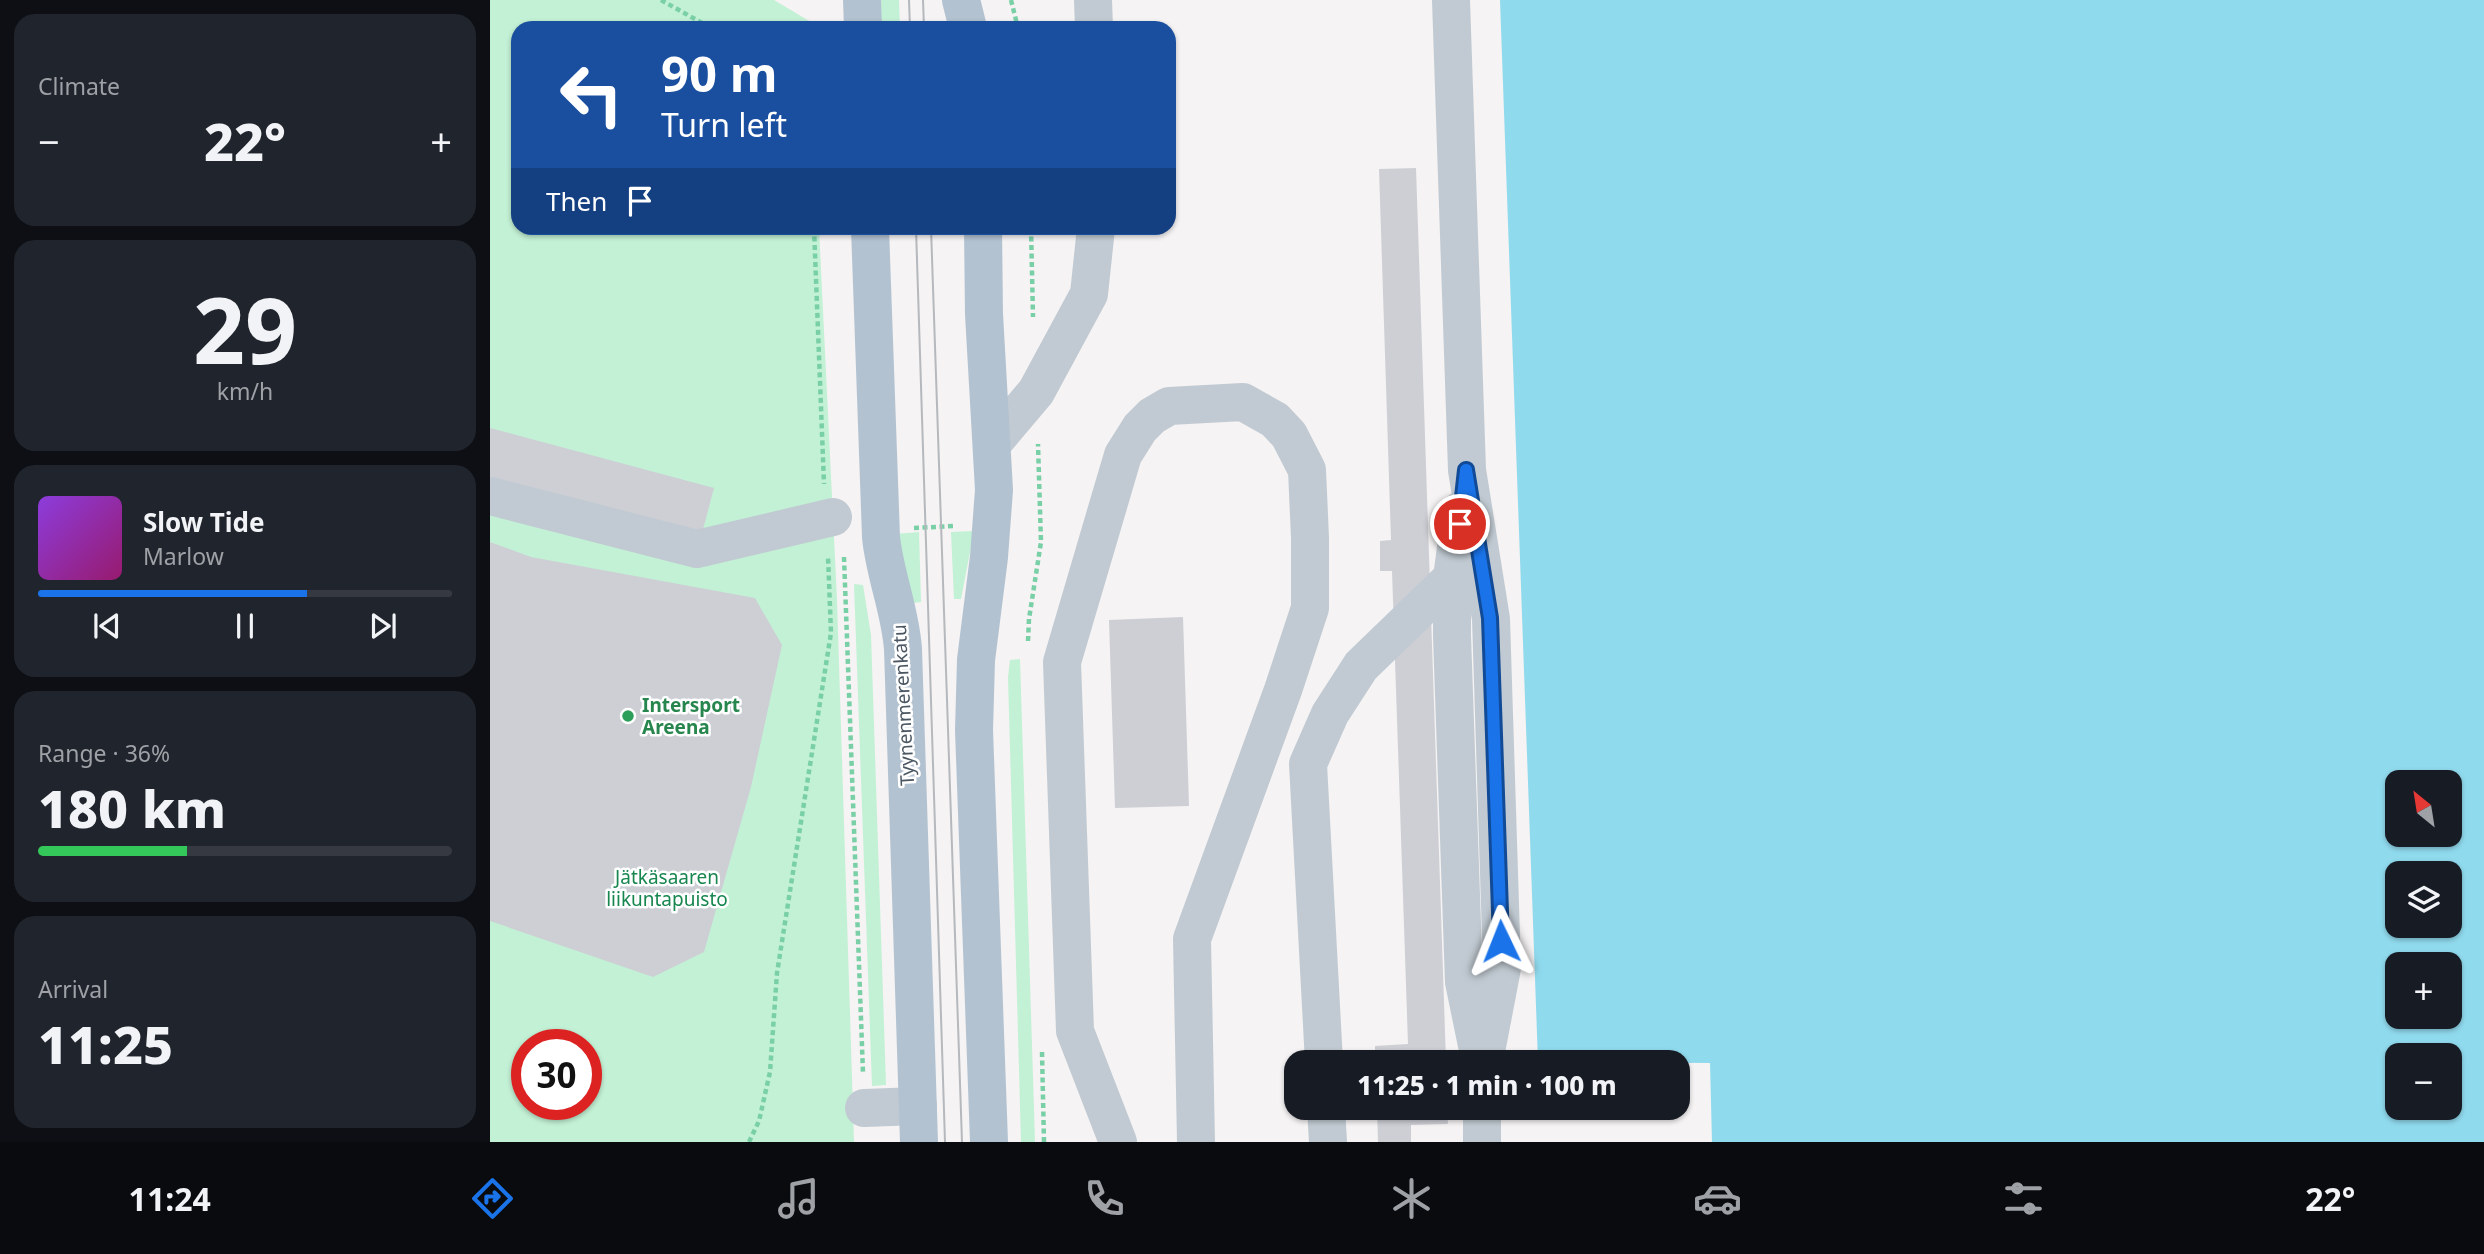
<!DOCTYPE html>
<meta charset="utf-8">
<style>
body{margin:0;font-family:"Noto Sans",sans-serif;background:#20242c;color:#f1f3f6;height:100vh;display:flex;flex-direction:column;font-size:26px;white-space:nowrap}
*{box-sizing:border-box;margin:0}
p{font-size:23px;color:#9ea1a6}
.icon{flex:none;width:38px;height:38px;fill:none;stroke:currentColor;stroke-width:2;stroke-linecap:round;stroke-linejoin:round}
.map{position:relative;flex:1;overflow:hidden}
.sheet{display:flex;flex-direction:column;gap:14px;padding:14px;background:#0d0f14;width:490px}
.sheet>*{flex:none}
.top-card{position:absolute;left:21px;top:21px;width:665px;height:214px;border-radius:21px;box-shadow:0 2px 5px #0004;background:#1a4fa0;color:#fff;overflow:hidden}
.needle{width:46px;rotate:330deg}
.tools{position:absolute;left:1895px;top:770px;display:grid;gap:14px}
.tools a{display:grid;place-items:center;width:77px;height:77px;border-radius:14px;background:#171b24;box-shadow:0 2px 5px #0004;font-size:35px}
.speed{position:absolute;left:21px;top:1029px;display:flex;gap:14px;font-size:35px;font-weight:700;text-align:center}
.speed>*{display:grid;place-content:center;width:91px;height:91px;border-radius:50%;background:#171b24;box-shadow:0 2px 5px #0004;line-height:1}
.speed .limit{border:10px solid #d22;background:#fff;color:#111}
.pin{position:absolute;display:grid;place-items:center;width:60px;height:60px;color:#fff;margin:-30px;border:4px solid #fff;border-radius:50%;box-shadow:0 2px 7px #0007}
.me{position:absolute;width:77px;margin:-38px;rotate:358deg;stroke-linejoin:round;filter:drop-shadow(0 0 5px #0008)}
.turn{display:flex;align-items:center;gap:24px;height:147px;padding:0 35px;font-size:32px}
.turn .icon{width:91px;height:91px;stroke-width:2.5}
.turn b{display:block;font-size:49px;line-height:60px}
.then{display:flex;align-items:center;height:66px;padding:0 35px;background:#0003;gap:14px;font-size:26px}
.big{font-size:52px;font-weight:800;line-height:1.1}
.sheet .tile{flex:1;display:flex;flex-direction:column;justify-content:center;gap:10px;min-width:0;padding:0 24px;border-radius:21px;background:#20242c}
.sheet .dial{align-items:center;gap:0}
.dial b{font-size:91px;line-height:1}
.song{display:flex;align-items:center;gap:21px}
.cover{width:84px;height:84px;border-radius:10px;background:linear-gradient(135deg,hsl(270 70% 55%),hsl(320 70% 35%))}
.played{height:7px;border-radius:4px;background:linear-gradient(90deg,#1a73e8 65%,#363941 65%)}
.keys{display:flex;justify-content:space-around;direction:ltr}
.heat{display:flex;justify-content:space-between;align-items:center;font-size:38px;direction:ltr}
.charge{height:10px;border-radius:5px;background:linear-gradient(90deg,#34c759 36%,#363941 0)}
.trip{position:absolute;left:794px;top:1050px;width:406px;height:70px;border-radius:21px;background:#171b24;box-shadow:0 2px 5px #0004;font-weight:800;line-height:70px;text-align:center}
.tabs{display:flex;height:112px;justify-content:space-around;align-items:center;background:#090b0e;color:#9ea1a6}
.tabs .icon{width:49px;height:49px}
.tabs .on{color:#1a73e8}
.tabs b{font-size:32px;color:#f1f3f6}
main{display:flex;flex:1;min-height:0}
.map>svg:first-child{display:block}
.green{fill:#c3f1d5;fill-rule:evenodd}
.water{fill:#90daee;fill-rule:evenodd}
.building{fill:#cdcfd5}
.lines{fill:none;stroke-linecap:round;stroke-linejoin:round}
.path{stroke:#7ad0a6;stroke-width:4.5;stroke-dasharray:5 3.5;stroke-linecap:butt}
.minor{stroke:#c1cad2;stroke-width:38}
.major{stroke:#b3c2d1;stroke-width:38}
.tram{stroke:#b5b8bd;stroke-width:2}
.route-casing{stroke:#114b97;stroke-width:18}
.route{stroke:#1a73e8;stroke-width:12}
.leisure-dot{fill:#2e9e5b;stroke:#fff;stroke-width:2.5}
.labels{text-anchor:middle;stroke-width:5;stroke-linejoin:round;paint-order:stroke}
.leisure-label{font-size:19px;font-weight:bold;fill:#27864d;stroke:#fff;text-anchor:start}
.street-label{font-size:19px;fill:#4a5661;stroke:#fff}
.park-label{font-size:19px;fill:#17864f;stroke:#fff}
</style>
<main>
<section class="sheet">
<div class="tile"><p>Climate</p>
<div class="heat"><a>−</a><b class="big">22°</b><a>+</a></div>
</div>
<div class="tile dial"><b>29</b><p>km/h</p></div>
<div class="tile">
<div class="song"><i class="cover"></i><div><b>Slow Tide</b><p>Marlow</p></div></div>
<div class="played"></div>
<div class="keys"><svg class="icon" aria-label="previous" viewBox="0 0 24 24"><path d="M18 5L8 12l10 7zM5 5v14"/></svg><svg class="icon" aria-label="pause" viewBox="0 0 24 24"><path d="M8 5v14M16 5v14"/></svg><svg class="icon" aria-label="next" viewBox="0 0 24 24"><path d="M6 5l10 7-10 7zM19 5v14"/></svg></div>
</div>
<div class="tile"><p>Range · 36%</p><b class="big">180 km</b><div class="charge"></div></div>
<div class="tile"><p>Arrival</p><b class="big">11:25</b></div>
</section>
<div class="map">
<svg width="1994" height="1142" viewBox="0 0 1994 1142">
<rect width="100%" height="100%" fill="#f5f3f3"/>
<g class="green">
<path d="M0 0H284L326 25V28H28V228H329L347 600 364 1142H0ZM37 1045H96V1104H37Z"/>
<path d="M388 0H409L410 28H389Z"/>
<path d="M484 531 471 599H464L461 532Z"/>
<path d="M429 532 431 602 423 603 405 534Z"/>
<path d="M364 584 373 585 381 635 396 1085 382 1086Z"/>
<path d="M530 659 545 1142H531L518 677 520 660Z"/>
</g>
<path class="water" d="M1010 0H1994V1142H1222L1220 1063 1048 1062ZM1908 782H1960V835H1908ZM1908 873H1960V926H1908ZM1908 964H1960V1017H1908ZM1908 1055H1960V1108H1908Z"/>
<g class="building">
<path d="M926 168 956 1062H885V1046L918 1044 902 571H890V541L901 540 889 169Z"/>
<path d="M0 428 224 488 210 541 0 484Z"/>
<path d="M0 542 41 557 265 598 292 645 261 787 214 952 163 977 0 921Z"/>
<path d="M693 617 699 806 625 808 619 620Z"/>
<path d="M887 1108H957L958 1124 921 1125V1142H888Z"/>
</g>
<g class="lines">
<g class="path">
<path d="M171 0 221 28"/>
<path d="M521 0 528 28"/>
<path d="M324 228 334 484"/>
<path d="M541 228 543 317"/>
<path d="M424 528 464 526"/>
<path d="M354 557 373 1073"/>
<path d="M538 641 539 619 551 542 548 444"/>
<path d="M552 1052 554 1142"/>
<path d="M259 1142 269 1121 280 1072 287 973 341 633 338 556"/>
</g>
<g class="minor">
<path d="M603 0 604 28"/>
<path d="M961 0 977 470 1001 619 1012 968 994 1062"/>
<path d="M502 444 546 392 599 294 606 228"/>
<path d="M0 496 207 549 343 517"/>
<path d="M971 510 962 578V636L974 982 988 1050"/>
<path d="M834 1062 818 764 840 714 871 666 962 578"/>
<path d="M374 1108 428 1106"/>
<path d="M836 1108 838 1142"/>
<path d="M628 1142 585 1031 572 662 633 455 650 428 662 416 679 406 753 402 785 420 799 435 817 470 820 538V608L793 690 702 939 706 1142"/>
<path d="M992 1142V1108"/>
</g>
<g class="major">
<path d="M372 0 373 28"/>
<path d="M471 0 478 28"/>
<path d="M380 228 391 537C395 576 410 609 413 649L429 1142"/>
<path d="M493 228 494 314 504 490 499 557 486 660 484 730 499 1142"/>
</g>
<g class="tram">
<path d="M419 0 420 28"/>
<path d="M433 0 434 28"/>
<path d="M426 228 455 1142"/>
<path d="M441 228 472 1142"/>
</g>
</g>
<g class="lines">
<g class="route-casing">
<path id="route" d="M970 524 976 470 1000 618 1011 941"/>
</g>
<use href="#route" class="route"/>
</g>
<circle class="leisure-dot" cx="138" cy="716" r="7"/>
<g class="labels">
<g class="leisure-label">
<text x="152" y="712">Intersport<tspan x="152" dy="22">Areena</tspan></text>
</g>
<g class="street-label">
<text transform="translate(413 705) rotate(-93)" y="7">Tyynenmerenkatu</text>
</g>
<g class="park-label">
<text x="177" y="884">Jätkäsaaren<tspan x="177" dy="22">liikuntapuisto</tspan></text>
</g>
</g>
</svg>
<div class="tools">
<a><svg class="needle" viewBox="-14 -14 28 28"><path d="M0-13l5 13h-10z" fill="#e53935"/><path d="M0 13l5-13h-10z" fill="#9ea1a6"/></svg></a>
<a><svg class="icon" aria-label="layers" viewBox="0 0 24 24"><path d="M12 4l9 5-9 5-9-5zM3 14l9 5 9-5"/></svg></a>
<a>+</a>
<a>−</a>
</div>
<div class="speed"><div class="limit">30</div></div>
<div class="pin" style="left:970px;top:524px;background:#d93025"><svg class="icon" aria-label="arrive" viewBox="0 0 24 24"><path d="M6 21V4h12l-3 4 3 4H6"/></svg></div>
<svg class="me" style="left:1011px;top:941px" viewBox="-20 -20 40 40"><path d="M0-17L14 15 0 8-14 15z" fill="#1a73e8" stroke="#fff" stroke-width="4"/></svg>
<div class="trip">11:25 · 1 min · 100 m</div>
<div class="top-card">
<div class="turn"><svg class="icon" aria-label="left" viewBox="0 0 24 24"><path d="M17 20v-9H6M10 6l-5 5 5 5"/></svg><div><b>90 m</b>Turn left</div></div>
<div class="then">Then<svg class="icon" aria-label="arrive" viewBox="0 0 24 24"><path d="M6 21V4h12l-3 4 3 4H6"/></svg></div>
</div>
</div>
</main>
<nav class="tabs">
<b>11:24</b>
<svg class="icon on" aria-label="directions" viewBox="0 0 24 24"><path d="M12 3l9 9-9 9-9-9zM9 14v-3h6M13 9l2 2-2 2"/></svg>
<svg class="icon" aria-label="music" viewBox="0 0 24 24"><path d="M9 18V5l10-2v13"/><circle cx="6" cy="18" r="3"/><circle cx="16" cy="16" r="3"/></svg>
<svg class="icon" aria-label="phone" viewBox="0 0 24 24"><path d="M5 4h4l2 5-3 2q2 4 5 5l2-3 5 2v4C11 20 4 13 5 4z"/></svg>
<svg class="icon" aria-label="climate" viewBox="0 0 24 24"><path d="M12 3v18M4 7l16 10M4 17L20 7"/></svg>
<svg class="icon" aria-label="car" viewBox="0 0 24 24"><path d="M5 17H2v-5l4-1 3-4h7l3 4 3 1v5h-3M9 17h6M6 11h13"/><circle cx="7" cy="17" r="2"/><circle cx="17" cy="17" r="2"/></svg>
<svg class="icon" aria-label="filters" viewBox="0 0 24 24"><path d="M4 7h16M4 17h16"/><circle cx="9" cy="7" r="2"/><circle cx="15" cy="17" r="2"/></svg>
<b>22°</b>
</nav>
